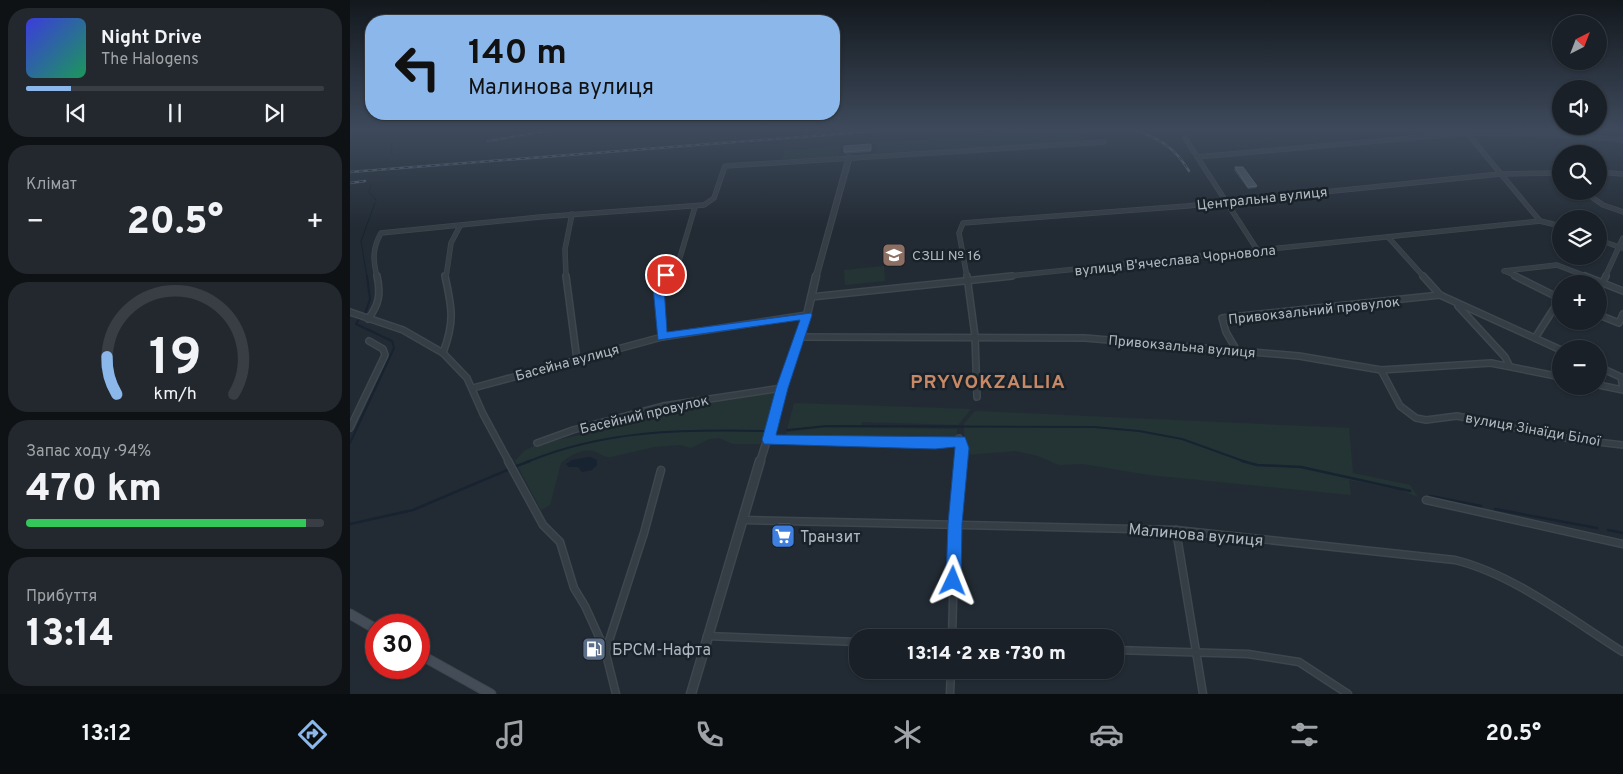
<!DOCTYPE html>
<html lang="uk">
<meta charset="utf-8">
<style>
body{margin:0;font-family:Overpass,sans-serif;background:#23282f;color:#f1f3f6;height:100vh;display:flex;flex-direction:column;font-size:19px;white-space:nowrap}
*{box-sizing:border-box;margin:0}
p{font-size:16px;color:#9fa3a7}
.icon{flex:none;width:28px;height:28px;fill:none;stroke:currentColor;stroke-width:2;stroke-linecap:round;stroke-linejoin:round}
.map{position:relative;flex:1;overflow:hidden}
.sheet{display:flex;flex-direction:column;gap:8px;padding:8px;background:#0e1215;width:350px}
.sheet>*{flex:none}
.banner{position:absolute;left:15px;top:15px;width:475px;height:105px;border-radius:20px;box-shadow:0 1px 4px #0004,0 0 0 1px #383e44;background:#8bb7eb;color:#111;overflow:hidden}
.needle{width:32px;rotate:42deg}
.buttons{position:absolute;left:1202px;top:15px;display:grid;gap:10px}
.buttons a{display:grid;place-items:center;width:55px;height:55px;border-radius:50%;background:#1a2027;box-shadow:0 1px 4px #0004,0 0 0 1px #383e44;font-size:25px}
.speed{position:absolute;left:15px;top:614px;display:flex;gap:10px;font-size:25px;font-weight:700;text-align:center}
.speed>*{display:grid;place-content:center;width:65px;height:65px;border-radius:50%;background:#1a2027;box-shadow:0 1px 4px #0004,0 0 0 1px #383e44;line-height:1}
.speed .limit{border:8px solid #d22;background:#fff;color:#111}
.pin{position:absolute;display:grid;place-items:center;width:42px;height:42px;color:#fff;margin:-21px;border:2px solid #fff;border-radius:50%;box-shadow:0 1px 5px #0007}
.me{position:absolute;width:55px;margin:-28px;rotate:2deg;stroke-linejoin:round;filter:drop-shadow(0 0 4px #0008)}
.turn{display:flex;align-items:center;gap:18px;height:105px;padding:0 20px;font-size:22px}
.turn .icon{width:65px;height:65px;stroke-width:2.5}
.turn b{display:block;font-size:35px;line-height:42px}
.big{font-size:38px;font-weight:800;line-height:1.1}
.sheet .widget{flex:1;display:flex;flex-direction:column;justify-content:center;gap:8px;min-width:0;padding:0 18px;border-radius:20px;background:#23282f}
.sheet .dial{align-items:center;gap:0}
.dial svg{height:130px;overflow:visible;fill:none;stroke:#383e44;stroke-width:7;stroke-linecap:round;text-anchor:middle}
.dial text{fill:#f1f3f6;stroke:none}
.song{display:flex;align-items:center;gap:15px}
.cover{width:60px;height:60px;border-radius:8px;background:linear-gradient(135deg,hsl(240 70% 55%),hsl(150 70% 35%))}
.played{height:5px;border-radius:2px;background:linear-gradient(90deg,#8bb7eb 15%,#383e44 15%)}
.keys{display:flex;justify-content:space-around;direction:ltr}
.heat{display:flex;justify-content:space-between;align-items:center;font-size:28px;direction:ltr}
.charge{height:8px;border-radius:4px;background:linear-gradient(90deg,#34c759 94%,#383e44 0)}
.trip{position:absolute;left:499px;top:629px;width:275px;height:50px;border-radius:20px;background:#1a2027;box-shadow:0 1px 4px #0004,0 0 0 1px #383e44;font-weight:800;line-height:50px;text-align:center}
.tab-bar{display:flex;height:80px;justify-content:space-around;align-items:center;background:#0a0d10;color:#9fa3a7}
.tab-bar .icon{width:35px;height:35px}
.tab-bar .selected{color:#8bb7eb}
.tab-bar b{font-size:22px;color:#f1f3f6}
main{display:flex;flex:1;min-height:0}
.map>svg:first-child{display:block}
.green{fill:#243435}
.water{fill:#172330}
.lines{fill:none;stroke-linecap:round;stroke-linejoin:round}
.stream-far2{stroke:#172330;stroke-width:1}
.stream-far1{stroke:#172330;stroke-width:2}
.stream{stroke:#172330;stroke-width:2.5}
.minor-far2-casing{stroke:#3e464e;stroke-width:5.5}
.minor-far1-casing{stroke:#3e464e;stroke-width:8}
.minor-casing{stroke:#3e464e;stroke-width:9}
.tertiary-far2-casing{stroke:#3e464e;stroke-width:7}
.tertiary-far1-casing{stroke:#3e464e;stroke-width:9}
.tertiary-casing{stroke:#3e464e;stroke-width:11}
.secondary-casing{stroke:#3e464e;stroke-width:11}
.minor-far2{stroke:#353d45;stroke-width:4}
.minor-far1{stroke:#353d45;stroke-width:5}
.minor{stroke:#353d45;stroke-width:6}
.tertiary-far2{stroke:#353d45;stroke-width:5}
.tertiary-far1{stroke:#353d45;stroke-width:6}
.tertiary{stroke:#353d45;stroke-width:8}
.secondary{stroke:#434c57;stroke-width:9}
.rail-casing{stroke:#57616b;stroke-width:2.5}
.rail{stroke:#1a2229;stroke-width:1;stroke-dasharray:4.5;stroke-linecap:butt}
.wall{fill:#3d4752}
.shaded-wall{fill:#2d3741}
.building{fill:#49545e;stroke:#59636e}
.route{fill:#1a73e8;stroke:#114b97}
.labels{text-anchor:middle;stroke-width:5;stroke-linejoin:round;paint-order:stroke}
.street-label{font-size:14px;fill:#afb8c1;stroke:#1a2229}
.poi-label{font-size:14px;fill:#afb8c1;stroke:#1a2229;text-anchor:start}
.near-street-label{font-size:16px;fill:#afb8c1;stroke:#1a2229}
.near-poi-label{font-size:16px;fill:#afb8c1;stroke:#1a2229;text-anchor:start}
.district-label{font-size:19px;font-weight:bold;letter-spacing:1px;fill:#c68866;stroke:#1a2229}
</style>
<main>
<section class="sheet">
<div class="widget">
<div class="song"><i class="cover"></i><div><b>Night Drive</b><p>The Halogens</p></div></div>
<div class="played"></div>
<div class="keys"><svg class="icon" aria-label="previous" viewBox="0 0 24 24"><path d="M18 5L8 12l10 7zM5 5v14"/></svg><svg class="icon" aria-label="pause" viewBox="0 0 24 24"><path d="M8 5v14M16 5v14"/></svg><svg class="icon" aria-label="next" viewBox="0 0 24 24"><path d="M6 5l10 7-10 7zM19 5v14"/></svg></div>
</div>
<div class="widget"><p>Клімат</p>
<div class="heat"><a>−</a><b class="big">20.5°</b><a>+</a></div>
</div>
<div class="widget dial"><svg viewBox="0 0 100 80">
<path d="M14 69A42 42 0 1 1 86 69"/>
<path d="M14 69A42 42 0 0 1 8 46" stroke="#8bb7eb"/>
<text x="50" y="56" font-size="32" font-weight="700">19</text>
<text x="50" y="72" font-size="11">km/h</text>
</svg></div>
<div class="widget"><p>Запас ходу · 94%</p><b class="big">470 km</b><div class="charge"></div></div>
<div class="widget"><p>Прибуття</p><b class="big">13:14</b></div>
</section>
<div class="map">
<svg width="1273" height="694" viewBox="0 0 1273 694">
<rect width="100%" height="100%" fill="#222b34"/>
<g class="green">
<path d="M656 130H741L735 135 734 142 527 153 526 143 651 133 650 131Z"/>
<path d="M490 146 489 155 484 157 433 159 434 150Z"/>
<path d="M534 266 535 281 495 285 494 270Z"/>
<path d="M420 391 424 392 425 396 411 444H383L369 438 359 439 341 448 330 445 304 447 261 457C254 457 252 455 246 452 235 446 219 456 211 463L200 505 191 510 165 461 174 451 185 445 248 431 271 423 277 418 285 415 323 406Z"/>
<path d="M444 403 621 409 608 425 512 422 511 426H476L437 430Z"/>
<path d="M625 411 999 428 1003 473 1060 485 1068 497 1050 490 999 480 1001 495 799 475 733 464 709 465 688 456 666 451 615 455 614 424Z"/>
<path d="M476 427 607 429V439L588 442 435 438 437 432Z"/>
</g>
<path class="water" d="M240 457 247 460V465L242 470 232 472 228 467H219L216 464 222 460Z"/>
<g class="lines">
<g class="stream-far2">
<path d="M42 155 41 143 46 130"/>
<path d="M21 185 19 192 26 200"/>
<path d="M17 277 11 241 25 203"/>
</g>
<g class="stream-far1">
<path d="M15 314 20 299 17 276"/>
<path d="M437 430 476 426 744 427 789 431 832 439 896 462"/>
<path d="M0 443 44 348 42 341 6 324 9 319"/>
<path d="M177 462C254 430 333 429 416 431"/>
</g>
<g class="stream">
<path d="M892 461 907 465 951 467 1060 491"/>
<path d="M164 467 180 461"/>
<path d="M1080 496 1131 506"/>
<path d="M1145 509 1247 528"/>
<path d="M0 524 63 510 160 469"/>
<path d="M1258 530 1273 533"/>
</g>
<g class="minor-far2-casing">
<g id="minor-far2">
<path d="M1117 133 1190 221 1211 226"/>
<path d="M835 138 908 251"/>
<path d="M847 157 1117 133 1204 134 1273 140"/>
<path d="M1249 172 1273 174"/>
<path d="M1233 191 1253 205 1273 212"/>
<path d="M1038 237 1074 277"/>
<path d="M1249 240 1272 248"/>
<path d="M1154 271 1207 265 1238 277"/>
<path d="M1155 271 1168 277"/>
<path d="M27 277C23 260 22 249 31 233L190 217 354 205 364 198 375 166 754 142"/>
<path d="M96 277 101 243 110 226"/>
<path d="M216 277 215 249 222 214"/>
<path d="M314 277 328 264 345 207"/>
<path d="M617 277 609 233 613 223 837 206 1150 174 1211 173"/>
<path d="M650 277 1190 221"/>
<path d="M1255 277 1273 238"/>
</g>
</g>
<g class="minor-far1-casing">
<g id="minor-far1">
<path d="M216 276 227 360"/>
<path d="M617 276 625 336 627 397"/>
<path d="M1073 276 1090 295 1211 350"/>
<path d="M1165 276 1211 299"/>
<path d="M1235 276 1273 291"/>
<path d="M1253 282 1256 276"/>
<path d="M461 297 662 276"/>
<path d="M1108 306 1155 357 1159 365"/>
<path d="M0 312 53 330 93 353 117 378 133 414 159 462"/>
<path d="M1249 315 1269 323 1273 314"/>
<path d="M18 319C29 305 31 294 27 276"/>
<path d="M312 337 308 287 315 276"/>
<path d="M449 337 735 338 949 356 1031 370 1141 363 1211 377"/>
<path d="M1185 338 1210 299"/>
<path d="M887 351 876 332 872 318 1090 295"/>
<path d="M93 353C105 321 102 308 95 276"/>
<path d="M1249 367 1273 378"/>
<path d="M1031 370 1050 406 1066 418 1076 420 1107 416 1221 439 1273 445"/>
<path d="M1249 385 1273 390 1271 377"/>
<path d="M123 388 312 337 457 315"/>
<path d="M0 428 35 355 33 349 19 341"/>
<path d="M609 438 612 449 611 462"/>
<path d="M418 440 585 444 610 441"/>
<path d="M187 443 223 430 313 406 432 388"/>
</g>
</g>
<g class="minor-casing">
<g id="minor">
<path d="M158 461 193 525 210 542 224 588 235 606 255 650 266 694"/>
<path d="M1076 500 1273 544"/>
<path d="M393 520 826 530 1105 560C1163 574 1222 620 1273 652"/>
<path d="M826 530 853 694"/>
<path d="M357 636 508 642"/>
<path d="M602 638 605 524 611 461"/>
<path d="M256 650 294 533 311 470"/>
<path d="M765 650 898 654 949 662 998 694"/>
<path d="M600 694 601 670"/>
</g>
</g>
<g class="tertiary-far2-casing">
<path id="tertiary-far2" d="M466 277 499 158"/>
</g>
<g class="tertiary-far1-casing">
<path id="tertiary-far1" d="M410 462 457 315 466 276"/>
</g>
<g class="tertiary-casing">
<path id="tertiary" d="M341 694 410 461"/>
</g>
<g class="secondary-casing">
<g id="secondary">
<path d="M0 614 26 629"/>
<path d="M69 654 141 694"/>
</g>
</g>
<use href="#minor-far2" class="minor-far2"/>
<use href="#minor-far1" class="minor-far1"/>
<use href="#minor" class="minor"/>
<use href="#tertiary-far2" class="tertiary-far2"/>
<use href="#tertiary-far1" class="tertiary-far1"/>
<use href="#tertiary" class="tertiary"/>
<use href="#secondary" class="secondary"/>
<g class="rail-casing">
<g id="rail">
<path d="M783 130C809 137 825 148 839 171"/>
<path d="M138 141 202 130"/>
<path d="M0 172 539 130"/>
<path d="M0 183 15 181"/>
</g>
</g>
<use href="#rail" class="rail"/>
</g>
<g class="wall">
<path d="M521 144V152L495 154 494 152Z"/>
<path d="M885 167 907 186 906 188 898 189 884 170Z"/>
<path d="M440 524V526L436 545H425L424 543Z"/>
</g>
<path class="shaded-wall" d="M440 524V526L436 545 435 543Z"/>
<g class="building">
<path d="M521 144V150L494 152V146Z"/>
<path d="M885 167H893L907 186 898 187Z"/>
<path d="M428 524H440L435 543H424Z"/>
</g>
<linearGradient id="sky" x2="0" y2="1"><stop stop-color="#13181d"/><stop offset="0.57" stop-color="#3e4a5c"/><stop offset="1" stop-color="#3e4a5c" stop-opacity="0"/></linearGradient>
<rect width="1273" height="228" fill="url(#sky)"/>
<path class="route" d="M316 271 321 275 314 287 317 332 461 313 462 315 438 388 426 435 615 437 619 448 612 524 611 581 609 586 603 588 598 586 596 581 598 524 605 447 585 449 414 444 412 440 426 388 450 320 308 340 303 287 312 272Z"/>
<defs>
<g id="school-square" transform="scale(1.25)"><rect x="-9" y="-9" width="18" height="18" rx="4" fill="#8d6e63" stroke="#1a2229"/><path d="M0-5L7-2L0 1L-7-2ZM-4 1L0 2.5L4 1V4Q0 6-4 4Z" fill="#fff"/></g>
<g id="supermarket-square" transform="scale(1.25)"><rect x="-9" y="-9" width="18" height="18" rx="4" fill="#3f7fe0" stroke="#1a2229"/><path d="M-6-5.5h2.5l.6 2H6L4.5 2H-2.5L-4.4-4H-6ZM-1.5 3.2a1.3 1.3 0 1 0 .1 0ZM3 3.2a1.3 1.3 0 1 0 .1 0Z" fill="#fff"/></g>
<g id="fuel-square" transform="scale(1.25)"><rect x="-9" y="-9" width="18" height="18" rx="4" fill="#5c6f8a" stroke="#1a2229"/><path d="M-5.5-6h7V0h2V4h1.3V-2.5L3-4.5l.8-.8L6-3V5H2.5V1h-1V6h-7ZM-4.2-4.7v3.2H.2V-4.7Z" fill="#fff"/></g>
</defs>
<g fill-rule="evenodd">
<use href="#school-square" x="544" y="255"/>
<use href="#supermarket-square" x="433" y="536"/>
<use href="#fuel-square" x="244" y="649"/>
</g>
<g class="labels">
<g class="street-label">
<text transform="translate(912 198) rotate(-6)" y="5">Центральна вулиця</text>
<text transform="translate(825 260) rotate(-6)" y="5">вулиця В'ячеслава Чорновола</text>
<text transform="translate(964 310) rotate(-6)" y="5">Привокзальний провулок</text>
<text transform="translate(832 346) rotate(5)" y="5">Привокзальна вулиця</text>
<text transform="translate(217 362) rotate(-15)" y="5">Басейна вулиця</text>
<text transform="translate(294 414) rotate(-13)" y="5">Басейний провулок</text>
<text transform="translate(1183 429) rotate(10)" y="5">вулиця Зінаїди Білої</text>
</g>
<g class="poi-label">
<text x="562" y="260">СЗШ № 16</text>
</g>
<g class="near-street-label">
<text transform="translate(846 534) rotate(5)" y="6">Малинова вулиця</text>
</g>
<g class="near-poi-label">
<text x="450" y="542">Транзит</text>
<text x="262" y="655">БРСМ-Нафта</text>
</g>
<g class="district-label">
<text x="638" y="388">PRYVOKZALLIA</text>
</g>
</g>
</svg>
<div class="buttons">
<a><svg class="needle" viewBox="-14 -14 28 28"><path d="M0-13l5 13h-10z" fill="#e53935"/><path d="M0 13l5-13h-10z" fill="#9fa3a7"/></svg></a>
<a><svg class="icon" aria-label="sound" viewBox="0 0 24 24"><path d="M4 9h4l5-4v14l-5-4H4zM17 9q2 3 0 6"/></svg></a>
<a><svg class="icon" aria-label="search" viewBox="0 0 24 24"><circle cx="10" cy="10" r="6"/><path d="M15 15l6 6"/></svg></a>
<a><svg class="icon" aria-label="layers" viewBox="0 0 24 24"><path d="M12 4l9 5-9 5-9-5zM3 14l9 5 9-5"/></svg></a>
<a>+</a>
<a>−</a>
</div>
<div class="speed"><div class="limit">30</div></div>
<div class="pin" style="left:316px;top:275px;background:#d93025"><svg class="icon" aria-label="arrive" viewBox="0 0 24 24"><path d="M6 21V4h12l-3 4 3 4H6"/></svg></div>
<svg class="me" style="left:603px;top:581px" viewBox="-20 -20 40 40"><path d="M0-17L14 15 0 8-14 15z" fill="#1a73e8" stroke="#fff" stroke-width="4"/></svg>
<div class="trip">13:14 · 2 хв · 730 m</div>
<div class="banner">
<div class="turn"><svg class="icon" aria-label="left" viewBox="0 0 24 24"><path d="M17 20v-9H6M10 6l-5 5 5 5"/></svg><div><b>140 m</b>Малинова вулиця</div></div>
</div>
</div>
</main>
<nav class="tab-bar">
<b>13:12</b>
<svg class="icon selected" aria-label="directions" viewBox="0 0 24 24"><path d="M12 3l9 9-9 9-9-9zM9 14v-3h6M13 9l2 2-2 2"/></svg>
<svg class="icon" aria-label="music" viewBox="0 0 24 24"><path d="M9 18V5l10-2v13"/><circle cx="6" cy="18" r="3"/><circle cx="16" cy="16" r="3"/></svg>
<svg class="icon" aria-label="phone" viewBox="0 0 24 24"><path d="M5 4h4l2 5-3 2q2 4 5 5l2-3 5 2v4C11 20 4 13 5 4z"/></svg>
<svg class="icon" aria-label="climate" viewBox="0 0 24 24"><path d="M12 3v18M4 7l16 10M4 17L20 7"/></svg>
<svg class="icon" aria-label="car" viewBox="0 0 24 24"><path d="M5 17H2v-5l4-1 3-4h7l3 4 3 1v5h-3M9 17h6M6 11h13"/><circle cx="7" cy="17" r="2"/><circle cx="17" cy="17" r="2"/></svg>
<svg class="icon" aria-label="filters" viewBox="0 0 24 24"><path d="M4 7h16M4 17h16"/><circle cx="9" cy="7" r="2"/><circle cx="15" cy="17" r="2"/></svg>
<b>20.5°</b>
</nav>
